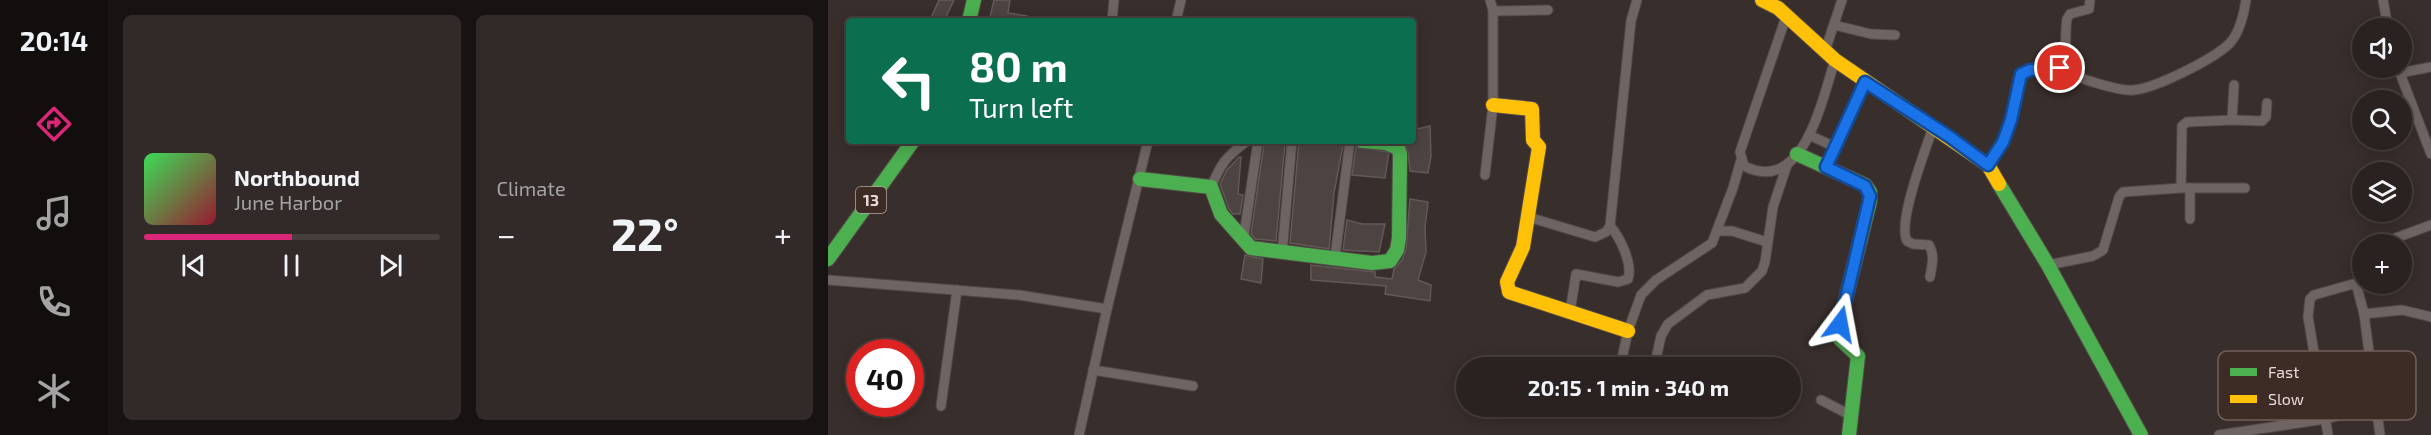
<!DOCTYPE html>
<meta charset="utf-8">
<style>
body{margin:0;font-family:"Exo 2",sans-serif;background:#322a29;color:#f1f3f6;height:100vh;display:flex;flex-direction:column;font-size:22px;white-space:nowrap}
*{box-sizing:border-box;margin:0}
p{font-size:20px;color:#a5a4a5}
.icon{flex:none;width:33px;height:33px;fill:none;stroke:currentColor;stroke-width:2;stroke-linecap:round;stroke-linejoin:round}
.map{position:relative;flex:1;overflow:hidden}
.panel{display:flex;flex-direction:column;gap:15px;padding:15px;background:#171312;width:720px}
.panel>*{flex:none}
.banner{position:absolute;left:18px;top:18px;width:570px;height:126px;border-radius:6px;box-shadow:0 3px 15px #0003,0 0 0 2px #463f3e;background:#0b6e4f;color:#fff;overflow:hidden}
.controls{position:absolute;left:1524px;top:18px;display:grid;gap:12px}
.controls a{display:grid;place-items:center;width:60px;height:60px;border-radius:50%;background:#2a2220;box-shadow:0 3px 15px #0003,0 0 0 2px #463f3e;font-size:30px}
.speed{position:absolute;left:18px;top:339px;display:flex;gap:12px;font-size:30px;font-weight:700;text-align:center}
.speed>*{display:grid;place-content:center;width:78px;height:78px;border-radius:50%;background:#2a2220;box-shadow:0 3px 15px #0003,0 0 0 2px #463f3e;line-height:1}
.speed .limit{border:9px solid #d22;background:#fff;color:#111}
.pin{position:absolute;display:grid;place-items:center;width:51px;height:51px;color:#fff;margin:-26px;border:3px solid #fff;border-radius:50%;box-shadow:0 2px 6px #0007}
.me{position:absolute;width:66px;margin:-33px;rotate:13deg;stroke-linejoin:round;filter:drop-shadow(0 0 4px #0008)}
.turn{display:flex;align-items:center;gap:21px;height:126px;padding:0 24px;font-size:27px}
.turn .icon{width:78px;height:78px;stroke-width:2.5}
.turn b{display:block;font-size:42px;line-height:51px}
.big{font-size:45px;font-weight:700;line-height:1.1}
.panel .card{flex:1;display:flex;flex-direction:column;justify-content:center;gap:9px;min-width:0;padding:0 21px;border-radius:9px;background:#322a29}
.song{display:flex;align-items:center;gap:18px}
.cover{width:72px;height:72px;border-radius:9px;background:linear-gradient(135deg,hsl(130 70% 55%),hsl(350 70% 35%))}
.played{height:6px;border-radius:3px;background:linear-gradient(90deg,#db2777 50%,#463f3e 50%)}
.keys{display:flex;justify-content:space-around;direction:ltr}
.heat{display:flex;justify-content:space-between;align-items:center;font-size:33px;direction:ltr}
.panel .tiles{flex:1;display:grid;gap:15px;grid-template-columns:repeat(2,1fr)}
.trip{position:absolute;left:628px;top:357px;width:345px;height:60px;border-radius:30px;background:#2a2220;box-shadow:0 3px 15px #0003,0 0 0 2px #463f3e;font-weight:700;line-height:60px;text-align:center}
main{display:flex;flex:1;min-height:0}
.dock{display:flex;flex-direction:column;width:108px;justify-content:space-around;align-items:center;background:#110e0d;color:#a5a4a5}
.dock .icon{width:42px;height:42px}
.dock .active{color:#db2777}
.dock b{font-size:27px;color:#f1f3f6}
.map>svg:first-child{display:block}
.building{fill:#4d4442;stroke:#625956;stroke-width:1.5}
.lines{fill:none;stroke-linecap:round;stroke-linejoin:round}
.street-casing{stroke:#534a48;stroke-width:11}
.fast-casing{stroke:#534a48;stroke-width:16}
.slow-casing{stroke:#534a48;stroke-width:16}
.street{stroke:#6e6563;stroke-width:9}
.fast{stroke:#4caf50;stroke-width:14}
.slow{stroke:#ffc107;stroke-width:14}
.route-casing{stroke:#114b97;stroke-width:15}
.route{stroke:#1a73e8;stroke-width:10}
.labels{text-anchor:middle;stroke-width:6;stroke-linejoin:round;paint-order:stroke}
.shield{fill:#3d2b26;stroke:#b4a6a3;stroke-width:1.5}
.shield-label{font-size:16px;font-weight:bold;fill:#e7dad8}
.key{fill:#3d2b26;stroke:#70605b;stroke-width:1.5}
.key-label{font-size:16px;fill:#e7dad8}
</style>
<main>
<nav class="dock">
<b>20:14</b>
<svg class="icon active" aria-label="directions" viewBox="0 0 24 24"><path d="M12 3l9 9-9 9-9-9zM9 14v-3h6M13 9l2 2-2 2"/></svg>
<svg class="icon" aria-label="music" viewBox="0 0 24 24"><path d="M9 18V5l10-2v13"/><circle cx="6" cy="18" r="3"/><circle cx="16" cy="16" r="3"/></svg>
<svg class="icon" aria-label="phone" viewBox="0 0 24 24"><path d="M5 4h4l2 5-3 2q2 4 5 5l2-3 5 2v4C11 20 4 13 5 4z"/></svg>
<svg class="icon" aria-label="climate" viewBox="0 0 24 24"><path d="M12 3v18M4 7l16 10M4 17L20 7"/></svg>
</nav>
<section class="panel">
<div class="tiles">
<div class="card">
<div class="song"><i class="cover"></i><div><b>Northbound</b><p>June Harbor</p></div></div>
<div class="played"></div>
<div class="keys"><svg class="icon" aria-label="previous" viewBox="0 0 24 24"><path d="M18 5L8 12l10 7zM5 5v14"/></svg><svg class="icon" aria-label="pause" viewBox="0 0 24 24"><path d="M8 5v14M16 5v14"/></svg><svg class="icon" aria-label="next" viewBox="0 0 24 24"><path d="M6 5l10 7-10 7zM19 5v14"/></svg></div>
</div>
<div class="card"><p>Climate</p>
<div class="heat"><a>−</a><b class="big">22°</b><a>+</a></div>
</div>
</div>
</section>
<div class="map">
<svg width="1603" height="435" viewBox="0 0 1603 435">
<rect width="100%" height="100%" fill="#382e2b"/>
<g class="building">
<path d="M111 0H126L116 21 103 18Z"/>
<path d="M166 0H182L180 13 199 16V21H161Z"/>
<path d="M602 126 603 156 600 173 582 171 580 152 576 141H585V130Z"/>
<path d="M471 141H479L486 145 508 143 515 145 506 193 501 249 462 243Z"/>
<path d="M457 143 448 241 427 239 423 234 436 144Z"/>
<path d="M528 147 561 152 557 178 524 175Z"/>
<path d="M411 157H413L410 194 415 195 412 214H405L401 209 392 184 399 170Z"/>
<path d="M582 199 600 202 597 227 598 252 590 280 603 285 602 301 557 294 558 286 483 280V265L547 272V277L564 279 566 269 574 260 578 249Z"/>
<path d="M519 220 534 224H557L551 252 515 250Z"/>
<path d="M417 255 435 259 433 283 413 279Z"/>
</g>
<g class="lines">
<g class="street-casing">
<g id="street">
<path d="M662 0 665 10 670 11 720 10"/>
<path d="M1555 0 1560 28"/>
<path d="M958 17 912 152 916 166C976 196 994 99 1007 60"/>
<path d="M284 21 286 0"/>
<path d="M348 21 353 0"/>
<path d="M1006 25 1043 34 1067 35"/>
<path d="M997 51 1014 0"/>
<path d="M1570 68 1603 154"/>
<path d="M1230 70C1247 76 1289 92 1306 90 1328 88 1386 59 1402 43 1411 33 1416 13 1418 0"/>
<path d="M1572 73 1603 67"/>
<path d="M1404 120 1434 121 1438 117 1439 103"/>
<path d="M981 135 1007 147"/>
<path d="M1160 165 1175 142 1183 120 1193 74 1202 71 1230 70C1241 58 1236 35 1239 19L1242 14 1261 9 1262 0"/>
<path d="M998 167 1037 82"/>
<path d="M657 175 665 105V10"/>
<path d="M383 187C394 162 397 158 419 141"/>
<path d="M1356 188H1362V219"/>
<path d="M1362 188H1417"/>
<path d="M700 217 767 237 778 232 782 226 803 21 809 0"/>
<path d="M889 231H904L939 242"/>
<path d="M415 242 430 141"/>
<path d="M1557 242 1603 225"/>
<path d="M454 253 464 141"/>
<path d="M507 257 522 141"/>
<path d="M1220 265 1265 256 1275 250 1291 197 1295 192 1353 188 1354 126 1359 122 1404 120 1406 85"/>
<path d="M1102 277C1104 266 1107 255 1101 245L1085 244 1079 241C1069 222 1098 149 1105 127"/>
<path d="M0 280 191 295 279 309"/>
<path d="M742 312 748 274 790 282 800 279C805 264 792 237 782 226"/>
<path d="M1536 314 1552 435"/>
<path d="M792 368 800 331 813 295 828 280 884 243 905 188 913 160"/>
<path d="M826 368 833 336 840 324 879 295 917 288 934 271 937 262 945 207 959 165"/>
<path d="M265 370 365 386"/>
<path d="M993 400 1022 415"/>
<path d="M113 406 129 290"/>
<path d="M251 435 279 309 320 141"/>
<path d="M1391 435 1497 419 1546 407"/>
<path d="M1500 435 1480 317 1482 299 1486 295 1525 284 1529 287 1536 314 1574 310 1603 317"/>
</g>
</g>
<g class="fast-casing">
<g id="fast">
<path d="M141 21 146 0"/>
<path d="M969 154 1037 185 1042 192V201L1010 330 1012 339 1030 356 1021 435"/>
<path d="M312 179 383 187 393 214 423 248 544 263 562 261 569 250 571 238 572 154 570 148 558 143 534 141"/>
<path d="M1171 184 1220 265 1313 435"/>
<path d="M0 259 85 141"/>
</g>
</g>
<g class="slow-casing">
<g id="slow">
<path d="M934 0 950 8 1007 60 1160 165 1171 184"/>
<path d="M665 105 704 109 705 140 711 147 695 247 679 282 681 292 800 331"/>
</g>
</g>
<use href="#street" class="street"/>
<use href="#fast" class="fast"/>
<use href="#slow" class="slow"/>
</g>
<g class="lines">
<g class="route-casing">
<path id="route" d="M1012 324 1042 196 1037 186 998 167 1037 82 1122 137 1160 165 1175 142 1183 120 1193 74 1202 70H1230L1232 68"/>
</g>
<use href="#route" class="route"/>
</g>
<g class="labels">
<rect class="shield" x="28" y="187" width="30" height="26" rx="4.5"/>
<g class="shield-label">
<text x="43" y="206">13</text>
</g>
</g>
<rect x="1390" y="351" width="198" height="69" rx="9" class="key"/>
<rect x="1402" y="368" width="27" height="8" fill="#4caf50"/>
<rect x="1402" y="395" width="27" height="8" fill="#ffc107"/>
<g class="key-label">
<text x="1440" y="378">Fast</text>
<text x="1440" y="405">Slow</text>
</g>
</svg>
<div class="controls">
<a><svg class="icon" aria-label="sound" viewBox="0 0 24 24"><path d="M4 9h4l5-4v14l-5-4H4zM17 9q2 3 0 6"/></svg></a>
<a><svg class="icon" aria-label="search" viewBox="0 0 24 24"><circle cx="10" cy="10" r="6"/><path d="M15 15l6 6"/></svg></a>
<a><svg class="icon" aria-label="layers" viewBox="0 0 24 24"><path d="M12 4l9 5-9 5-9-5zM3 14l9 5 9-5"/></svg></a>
<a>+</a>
</div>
<div class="speed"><div class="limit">40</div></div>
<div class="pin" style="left:1232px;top:68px;background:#d93025"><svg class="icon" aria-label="arrive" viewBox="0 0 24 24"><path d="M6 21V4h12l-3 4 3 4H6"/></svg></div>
<svg class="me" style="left:1012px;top:324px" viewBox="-20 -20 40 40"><path d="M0-17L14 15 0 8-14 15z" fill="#1a73e8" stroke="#fff" stroke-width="4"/></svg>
<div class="trip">20:15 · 1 min · 340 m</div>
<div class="banner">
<div class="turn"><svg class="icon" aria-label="left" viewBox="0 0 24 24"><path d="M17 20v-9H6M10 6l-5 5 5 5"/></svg><div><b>80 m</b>Turn left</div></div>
</div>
</div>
</main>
